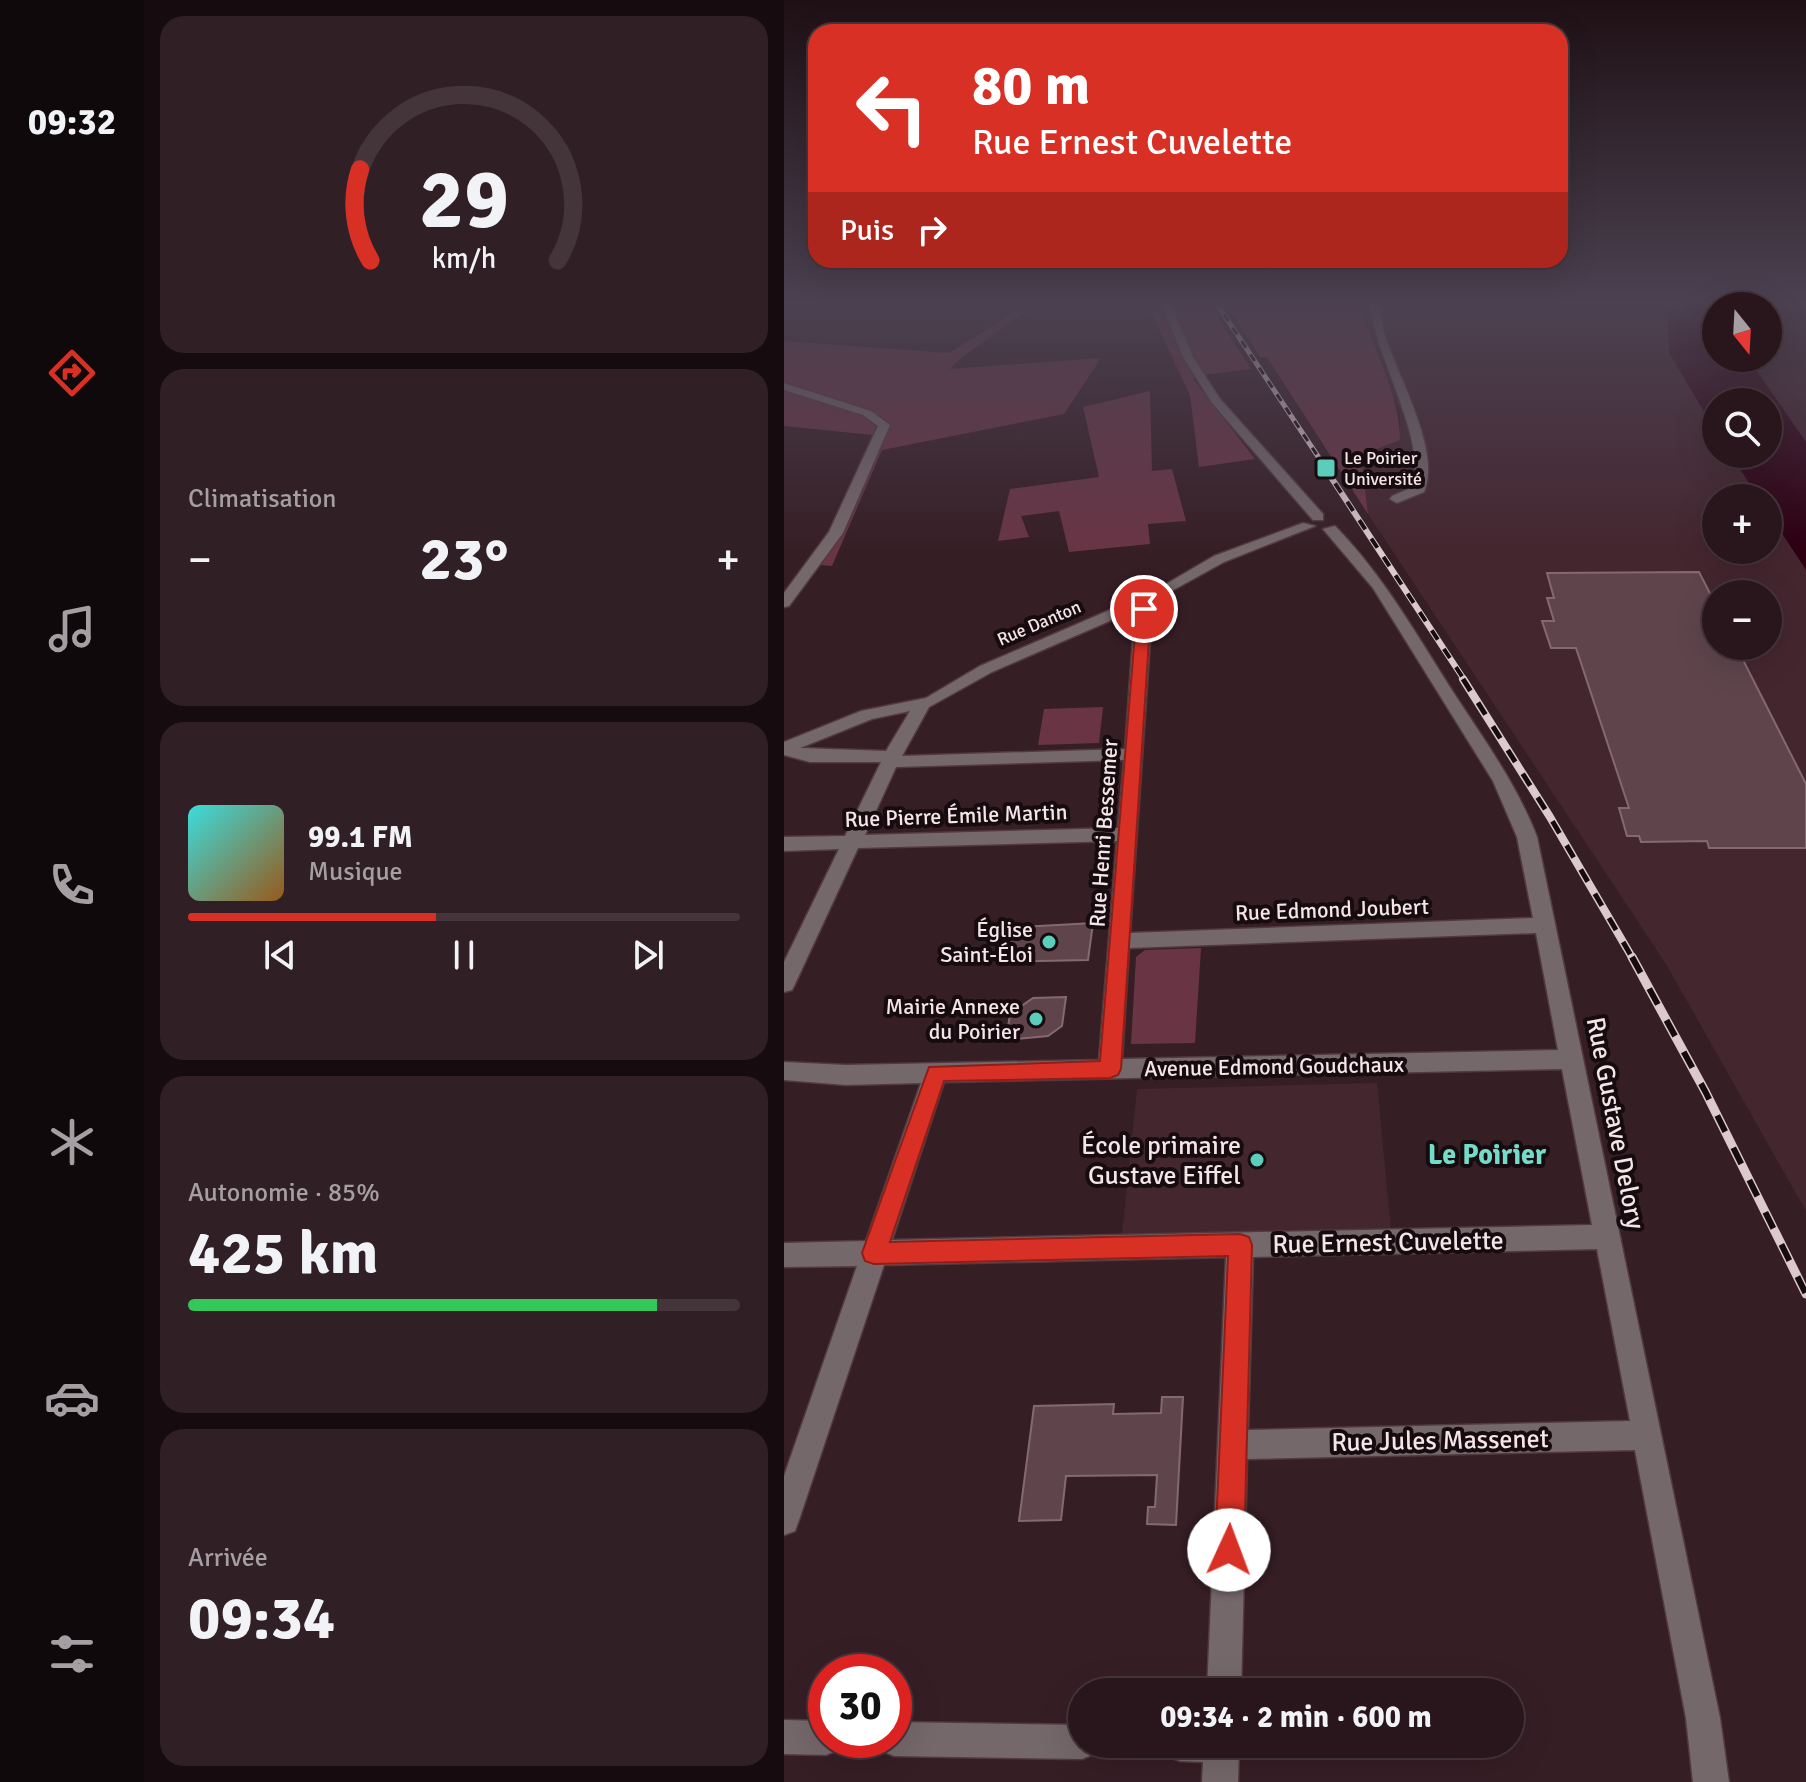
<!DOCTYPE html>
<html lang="fr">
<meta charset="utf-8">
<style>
body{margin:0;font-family:Signika,sans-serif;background:#301f25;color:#f1f3f6;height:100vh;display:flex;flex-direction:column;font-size:30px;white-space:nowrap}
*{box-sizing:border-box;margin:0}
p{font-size:26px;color:#a59fa3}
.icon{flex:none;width:44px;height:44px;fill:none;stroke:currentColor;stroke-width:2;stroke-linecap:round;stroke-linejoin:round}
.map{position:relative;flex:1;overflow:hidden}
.details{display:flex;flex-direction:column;gap:16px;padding:16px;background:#160c0f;width:640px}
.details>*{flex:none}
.banner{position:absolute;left:24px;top:24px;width:760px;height:244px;border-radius:24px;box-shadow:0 8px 32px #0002,0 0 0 2px #44353b;background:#d93025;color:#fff;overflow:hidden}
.needle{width:52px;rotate:162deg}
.fabs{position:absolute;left:918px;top:292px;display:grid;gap:16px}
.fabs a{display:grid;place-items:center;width:80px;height:80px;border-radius:50%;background:#28161c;box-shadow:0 8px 32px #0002,0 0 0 2px #44353b;font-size:40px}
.speed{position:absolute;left:24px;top:1654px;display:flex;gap:16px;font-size:40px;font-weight:700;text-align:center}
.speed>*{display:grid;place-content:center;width:104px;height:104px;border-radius:50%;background:#28161c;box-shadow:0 8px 32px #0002,0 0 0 2px #44353b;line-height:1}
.speed .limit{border:12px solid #d22;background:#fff;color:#111}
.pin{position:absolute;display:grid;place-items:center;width:68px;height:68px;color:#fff;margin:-34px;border:4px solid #fff;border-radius:50%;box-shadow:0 2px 8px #0007}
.me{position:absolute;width:88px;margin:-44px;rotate:2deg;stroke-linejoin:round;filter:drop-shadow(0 0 6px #0008)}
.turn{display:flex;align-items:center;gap:28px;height:168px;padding:0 32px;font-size:36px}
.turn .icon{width:104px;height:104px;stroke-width:2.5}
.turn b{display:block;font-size:56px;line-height:68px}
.then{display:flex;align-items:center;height:76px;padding:0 32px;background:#0003;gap:16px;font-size:30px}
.big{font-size:60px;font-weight:700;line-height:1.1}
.details .widget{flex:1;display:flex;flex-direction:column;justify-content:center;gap:12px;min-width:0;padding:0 28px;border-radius:24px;background:#301f25}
.details .dial{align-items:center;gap:0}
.dial svg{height:208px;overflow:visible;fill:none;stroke:#44353b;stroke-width:7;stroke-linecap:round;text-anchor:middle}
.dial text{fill:#f1f3f6;stroke:none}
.song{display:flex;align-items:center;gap:24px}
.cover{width:96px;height:96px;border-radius:12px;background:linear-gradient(135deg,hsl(180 70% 55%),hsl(30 70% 35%))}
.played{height:8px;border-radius:4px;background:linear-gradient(90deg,#d93025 45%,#44353b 45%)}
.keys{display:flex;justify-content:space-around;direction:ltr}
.heat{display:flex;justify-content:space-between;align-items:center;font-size:44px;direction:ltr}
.charge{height:12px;border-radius:6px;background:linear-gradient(90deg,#34c759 85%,#44353b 0)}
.trip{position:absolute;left:284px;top:1678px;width:456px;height:80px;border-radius:40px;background:#28161c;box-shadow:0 8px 32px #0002,0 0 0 2px #44353b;font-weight:700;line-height:80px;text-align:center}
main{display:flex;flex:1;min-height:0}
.dock{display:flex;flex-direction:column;width:144px;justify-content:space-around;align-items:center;background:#10090b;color:#a59fa3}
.dock .icon{width:56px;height:56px}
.dock .active{color:#d93025}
.dock b{font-size:36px;color:#f1f3f6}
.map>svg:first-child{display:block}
.built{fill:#44262f;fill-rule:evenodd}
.green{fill:#693545}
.water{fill:#2e0012}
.building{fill:#5f444c;stroke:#856970;stroke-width:2}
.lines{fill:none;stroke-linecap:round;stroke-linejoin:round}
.minor-casing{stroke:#513a40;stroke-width:3}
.minor{fill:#75686b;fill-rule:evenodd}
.rail-far3-casing{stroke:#dbc9cd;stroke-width:5}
.rail-far2-casing{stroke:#dbc9cd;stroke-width:6}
.rail-far1-casing{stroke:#dbc9cd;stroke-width:8}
.rail-casing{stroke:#dbc9cd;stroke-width:9}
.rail-far3{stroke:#160c0f;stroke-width:3;stroke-dasharray:8;stroke-linecap:butt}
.rail-far2{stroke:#160c0f;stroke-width:4;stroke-dasharray:11;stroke-linecap:butt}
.rail-far1{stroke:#160c0f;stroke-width:5;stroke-dasharray:14;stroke-linecap:butt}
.rail{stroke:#160c0f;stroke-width:6;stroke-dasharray:18;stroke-linecap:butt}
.route{fill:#d93025;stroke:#8d1f18;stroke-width:2}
.poi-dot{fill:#5bcebb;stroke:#160c0f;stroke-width:3}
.labels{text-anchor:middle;stroke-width:8;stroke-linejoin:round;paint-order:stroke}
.far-poi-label{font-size:18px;fill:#f5e4e8;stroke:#160c0f;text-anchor:start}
.far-street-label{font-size:18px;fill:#f5e4e8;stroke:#160c0f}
.street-label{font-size:22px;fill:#f5e4e8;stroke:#160c0f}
.poi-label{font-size:22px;fill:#f5e4e8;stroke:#160c0f;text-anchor:end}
.near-street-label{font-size:26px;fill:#f5e4e8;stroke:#160c0f}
.near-poi-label{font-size:26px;fill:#f5e4e8;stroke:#160c0f;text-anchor:end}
.near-neighbourhood-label{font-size:28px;font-weight:bold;fill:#74dbc9;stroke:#160c0f}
</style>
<main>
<nav class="dock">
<b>09:32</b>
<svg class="icon active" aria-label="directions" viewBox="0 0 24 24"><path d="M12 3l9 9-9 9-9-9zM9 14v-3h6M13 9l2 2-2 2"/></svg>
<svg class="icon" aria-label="music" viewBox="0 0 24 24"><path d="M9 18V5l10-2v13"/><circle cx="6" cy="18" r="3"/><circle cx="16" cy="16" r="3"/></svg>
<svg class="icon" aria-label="phone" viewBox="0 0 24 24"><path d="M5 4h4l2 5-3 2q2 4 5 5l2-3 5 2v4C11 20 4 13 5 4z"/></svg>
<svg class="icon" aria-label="climate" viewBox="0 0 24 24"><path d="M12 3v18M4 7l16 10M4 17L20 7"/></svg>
<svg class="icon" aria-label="car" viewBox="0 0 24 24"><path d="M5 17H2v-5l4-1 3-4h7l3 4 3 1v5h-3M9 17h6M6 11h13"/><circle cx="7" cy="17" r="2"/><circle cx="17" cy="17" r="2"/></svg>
<svg class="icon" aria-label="filters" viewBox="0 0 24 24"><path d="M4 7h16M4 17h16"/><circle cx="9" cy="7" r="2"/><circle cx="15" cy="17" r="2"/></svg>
</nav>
<section class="details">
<div class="widget dial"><svg viewBox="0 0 100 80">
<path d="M14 69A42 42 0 1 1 86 69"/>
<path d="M14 69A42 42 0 0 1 10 34" stroke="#d93025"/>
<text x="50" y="56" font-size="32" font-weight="700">29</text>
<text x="50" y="72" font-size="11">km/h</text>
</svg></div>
<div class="widget"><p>Climatisation</p>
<div class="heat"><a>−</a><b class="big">23°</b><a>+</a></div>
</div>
<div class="widget">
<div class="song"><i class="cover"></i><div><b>99.1 FM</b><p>Musique</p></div></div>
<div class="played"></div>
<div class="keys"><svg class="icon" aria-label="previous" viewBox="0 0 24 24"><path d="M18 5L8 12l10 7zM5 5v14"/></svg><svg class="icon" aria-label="pause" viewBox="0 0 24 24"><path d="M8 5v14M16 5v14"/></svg><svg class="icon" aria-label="next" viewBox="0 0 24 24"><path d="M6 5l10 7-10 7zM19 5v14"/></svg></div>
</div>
<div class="widget"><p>Autonomie · 85%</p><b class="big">425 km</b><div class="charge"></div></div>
<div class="widget"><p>Arrivée</p><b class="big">09:34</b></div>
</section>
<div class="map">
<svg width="1022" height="1782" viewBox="0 0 1022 1782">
<rect width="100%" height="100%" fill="#361e25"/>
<g class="built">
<path d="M575 301H1022V1211L882 964 584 514 577 455 616 439V412L581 325ZM932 306H984V358H932ZM932 402H984V454H932ZM932 498H984V550H932ZM932 594H984V646H932Z"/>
<path d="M593 1083 607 1231 338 1235 353 1089Z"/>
</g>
<g class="green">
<path d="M247 301H257L178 357 166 369 317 358 280 414 98 450 48 566 26 564 57 515 89 435 0 426V341L165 353Z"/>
<path d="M362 301H423L467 369 410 376V380L471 459 415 467 406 395Z"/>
<path d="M441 301H575C587 348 616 391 616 440L577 455 584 514 483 357H476Z"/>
<path d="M366 391 368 471 388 469 402 521 364 524 366 544 285 552 275 511 237 516 245 537 214 541 226 489 315 477 299 407Z"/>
<path d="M319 707 315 743 254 745 260 709Z"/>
<path d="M417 948 411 1043 347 1044 352 957 361 950Z"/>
</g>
<path class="water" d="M883 301H944L945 306H932V358H964L1022 442V570L984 512V498H975L946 454H984V402H932V432L885 353Z"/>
<g class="building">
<path d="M915 572 932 605V646H952L1022 784V848H925L923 841 857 842 855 836H843L835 808H845L792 648H767L758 621H770L763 598H770L763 573Z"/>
<path d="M309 923 304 960 213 962 218 928Z"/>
<path d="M282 997 278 1026 264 1036 222 1040 226 1014 249 998Z"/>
<path d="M378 1397H399L392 1525 363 1524 364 1507H371L373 1475 282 1476 277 1520 235 1521 250 1406 330 1404 329 1414 377 1413Z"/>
</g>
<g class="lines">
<g class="minor-casing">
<g id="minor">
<path d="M376 301H386L409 357 436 399 539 514V520H529L428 403 399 357Z"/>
<path d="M586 301H596C597 314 598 326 602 338 614 377 658 453 640 492L613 503 606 499 608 496 629 487C643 437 590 357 586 301Z"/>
<path d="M0 383 87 411 106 425 59 533 5 606 0 607V593L45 532 94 426 79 415 0 390Z"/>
<path d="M519 523 531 526 440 562 364 604 368 612 346 933 749 918 733 837 709 781 589 588 539 529 551 526C600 576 633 636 671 695 701 741 733 785 753 837L936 1718 945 1782H909L902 1718 851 1450 463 1459 457 1692H423L442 1257 100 1265 15 1520 11 1531 0 1535V1476L73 1266 0 1267V1243L82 1241 137 1083 62 1085 0 1080V1062L62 1065 315 1060 333 841 74 848 11 984 8 990 0 992V962L55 849 0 851V837L61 836 97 762H26L0 755V742L77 711 142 698 196 666 372 590 430 556ZM351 610 341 749 118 756 145 707 208 672ZM126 711 102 751 16 748 88 719ZM340 760 334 828 81 835 112 767ZM752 933 774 1050 338 1059 345 948ZM778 1069 808 1225 108 1240 160 1082ZM813 1249 846 1421 464 1430 469 1257Z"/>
<path d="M0 1720 42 1721V1740H59L54 1750 42 1755 0 1754Z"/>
<path d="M110 1722 298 1725V1744H315L310 1754 298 1759 110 1756 98 1751 93 1740H110Z"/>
<path d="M379 1744H455L454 1782H418L419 1762 396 1761 384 1756Z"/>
</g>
</g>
<use href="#minor" class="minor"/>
<g class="rail-far3-casing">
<path id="rail-far3" d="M431 301 541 467"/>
</g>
<g class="rail-far2-casing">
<path id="rail-far2" d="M539 465 681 681"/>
</g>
<g class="rail-far1-casing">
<path id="rail-far1" d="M679 679 766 817 849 959"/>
</g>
<g class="rail-casing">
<path id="rail" d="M848 957 921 1091 1022 1294"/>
</g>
<use href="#rail-far3" class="rail-far3"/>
<use href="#rail-far2" class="rail-far2"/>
<use href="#rail-far1" class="rail-far1"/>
<use href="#rail" class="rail"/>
</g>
<linearGradient id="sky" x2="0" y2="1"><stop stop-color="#1e1014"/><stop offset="0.55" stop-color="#4c4151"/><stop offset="1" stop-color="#4c4151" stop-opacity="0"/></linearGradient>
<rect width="1022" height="551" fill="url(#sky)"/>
<path class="route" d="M360 605 367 609 337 1069 334 1075 326 1078 160 1081 106 1242 456 1234 465 1237 468 1245 460 1550 455 1560 445 1564 435 1560 431 1550 444 1256 90 1264 81 1261 78 1253 145 1067 316 1061 353 609Z"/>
<g class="poi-dot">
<rect x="532" y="458" width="20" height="20" rx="4"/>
<circle cx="265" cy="942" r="8"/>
<circle cx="252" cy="1019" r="8"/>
<circle cx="473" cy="1160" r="8"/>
</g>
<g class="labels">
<g class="far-poi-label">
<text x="560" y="464">Le Poirier<tspan x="560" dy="21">Université</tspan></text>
</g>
<g class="far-street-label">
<text transform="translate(255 623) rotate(-23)" y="6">Rue Danton</text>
</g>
<g class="street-label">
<text transform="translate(172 815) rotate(-2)" y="8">Rue Pierre Émile Martin</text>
<text transform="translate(319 833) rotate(-86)" y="8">Rue Henri Bessemer</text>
<text transform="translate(548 909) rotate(-2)" y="8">Rue Edmond Joubert</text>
<text transform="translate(490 1066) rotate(-1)" y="8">Avenue Edmond Goudchaux</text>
</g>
<g class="poi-label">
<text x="249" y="937">Église<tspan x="249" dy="25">Saint-Éloi</tspan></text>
<text x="236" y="1014">Mairie Annexe<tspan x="236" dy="25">du Poirier</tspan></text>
</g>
<g class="near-street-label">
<text transform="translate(832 1123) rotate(79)" y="9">Rue Gustave Delory</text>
<text transform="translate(604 1242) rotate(-1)" y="9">Rue Ernest Cuvelette</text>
<text transform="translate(656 1440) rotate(-1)" y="9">Rue Jules Massenet</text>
</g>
<g class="near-poi-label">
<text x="457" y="1154">École primaire<tspan x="457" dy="30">Gustave Eiffel</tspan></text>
</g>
<g class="near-neighbourhood-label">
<text x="703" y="1164">Le Poirier</text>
</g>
</g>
</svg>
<div class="fabs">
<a><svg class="needle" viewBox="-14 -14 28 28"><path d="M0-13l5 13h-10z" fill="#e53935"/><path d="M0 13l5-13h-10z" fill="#a59fa3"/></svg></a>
<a><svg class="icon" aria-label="search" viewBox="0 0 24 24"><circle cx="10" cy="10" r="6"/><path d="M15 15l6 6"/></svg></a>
<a>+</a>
<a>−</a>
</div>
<div class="speed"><div class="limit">30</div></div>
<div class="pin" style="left:360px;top:609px;background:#d93025"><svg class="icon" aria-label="arrive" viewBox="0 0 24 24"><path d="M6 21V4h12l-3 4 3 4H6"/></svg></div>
<svg class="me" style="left:445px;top:1550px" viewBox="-20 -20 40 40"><circle r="19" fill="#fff"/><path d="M0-13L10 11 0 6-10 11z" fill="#d93025"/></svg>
<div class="trip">09:34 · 2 min · 600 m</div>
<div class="banner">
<div class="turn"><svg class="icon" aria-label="left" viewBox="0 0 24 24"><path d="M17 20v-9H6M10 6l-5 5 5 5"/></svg><div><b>80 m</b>Rue Ernest Cuvelette</div></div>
<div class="then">Puis<svg class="icon" aria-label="right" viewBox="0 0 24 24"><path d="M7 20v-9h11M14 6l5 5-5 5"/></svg></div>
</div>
</div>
</main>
